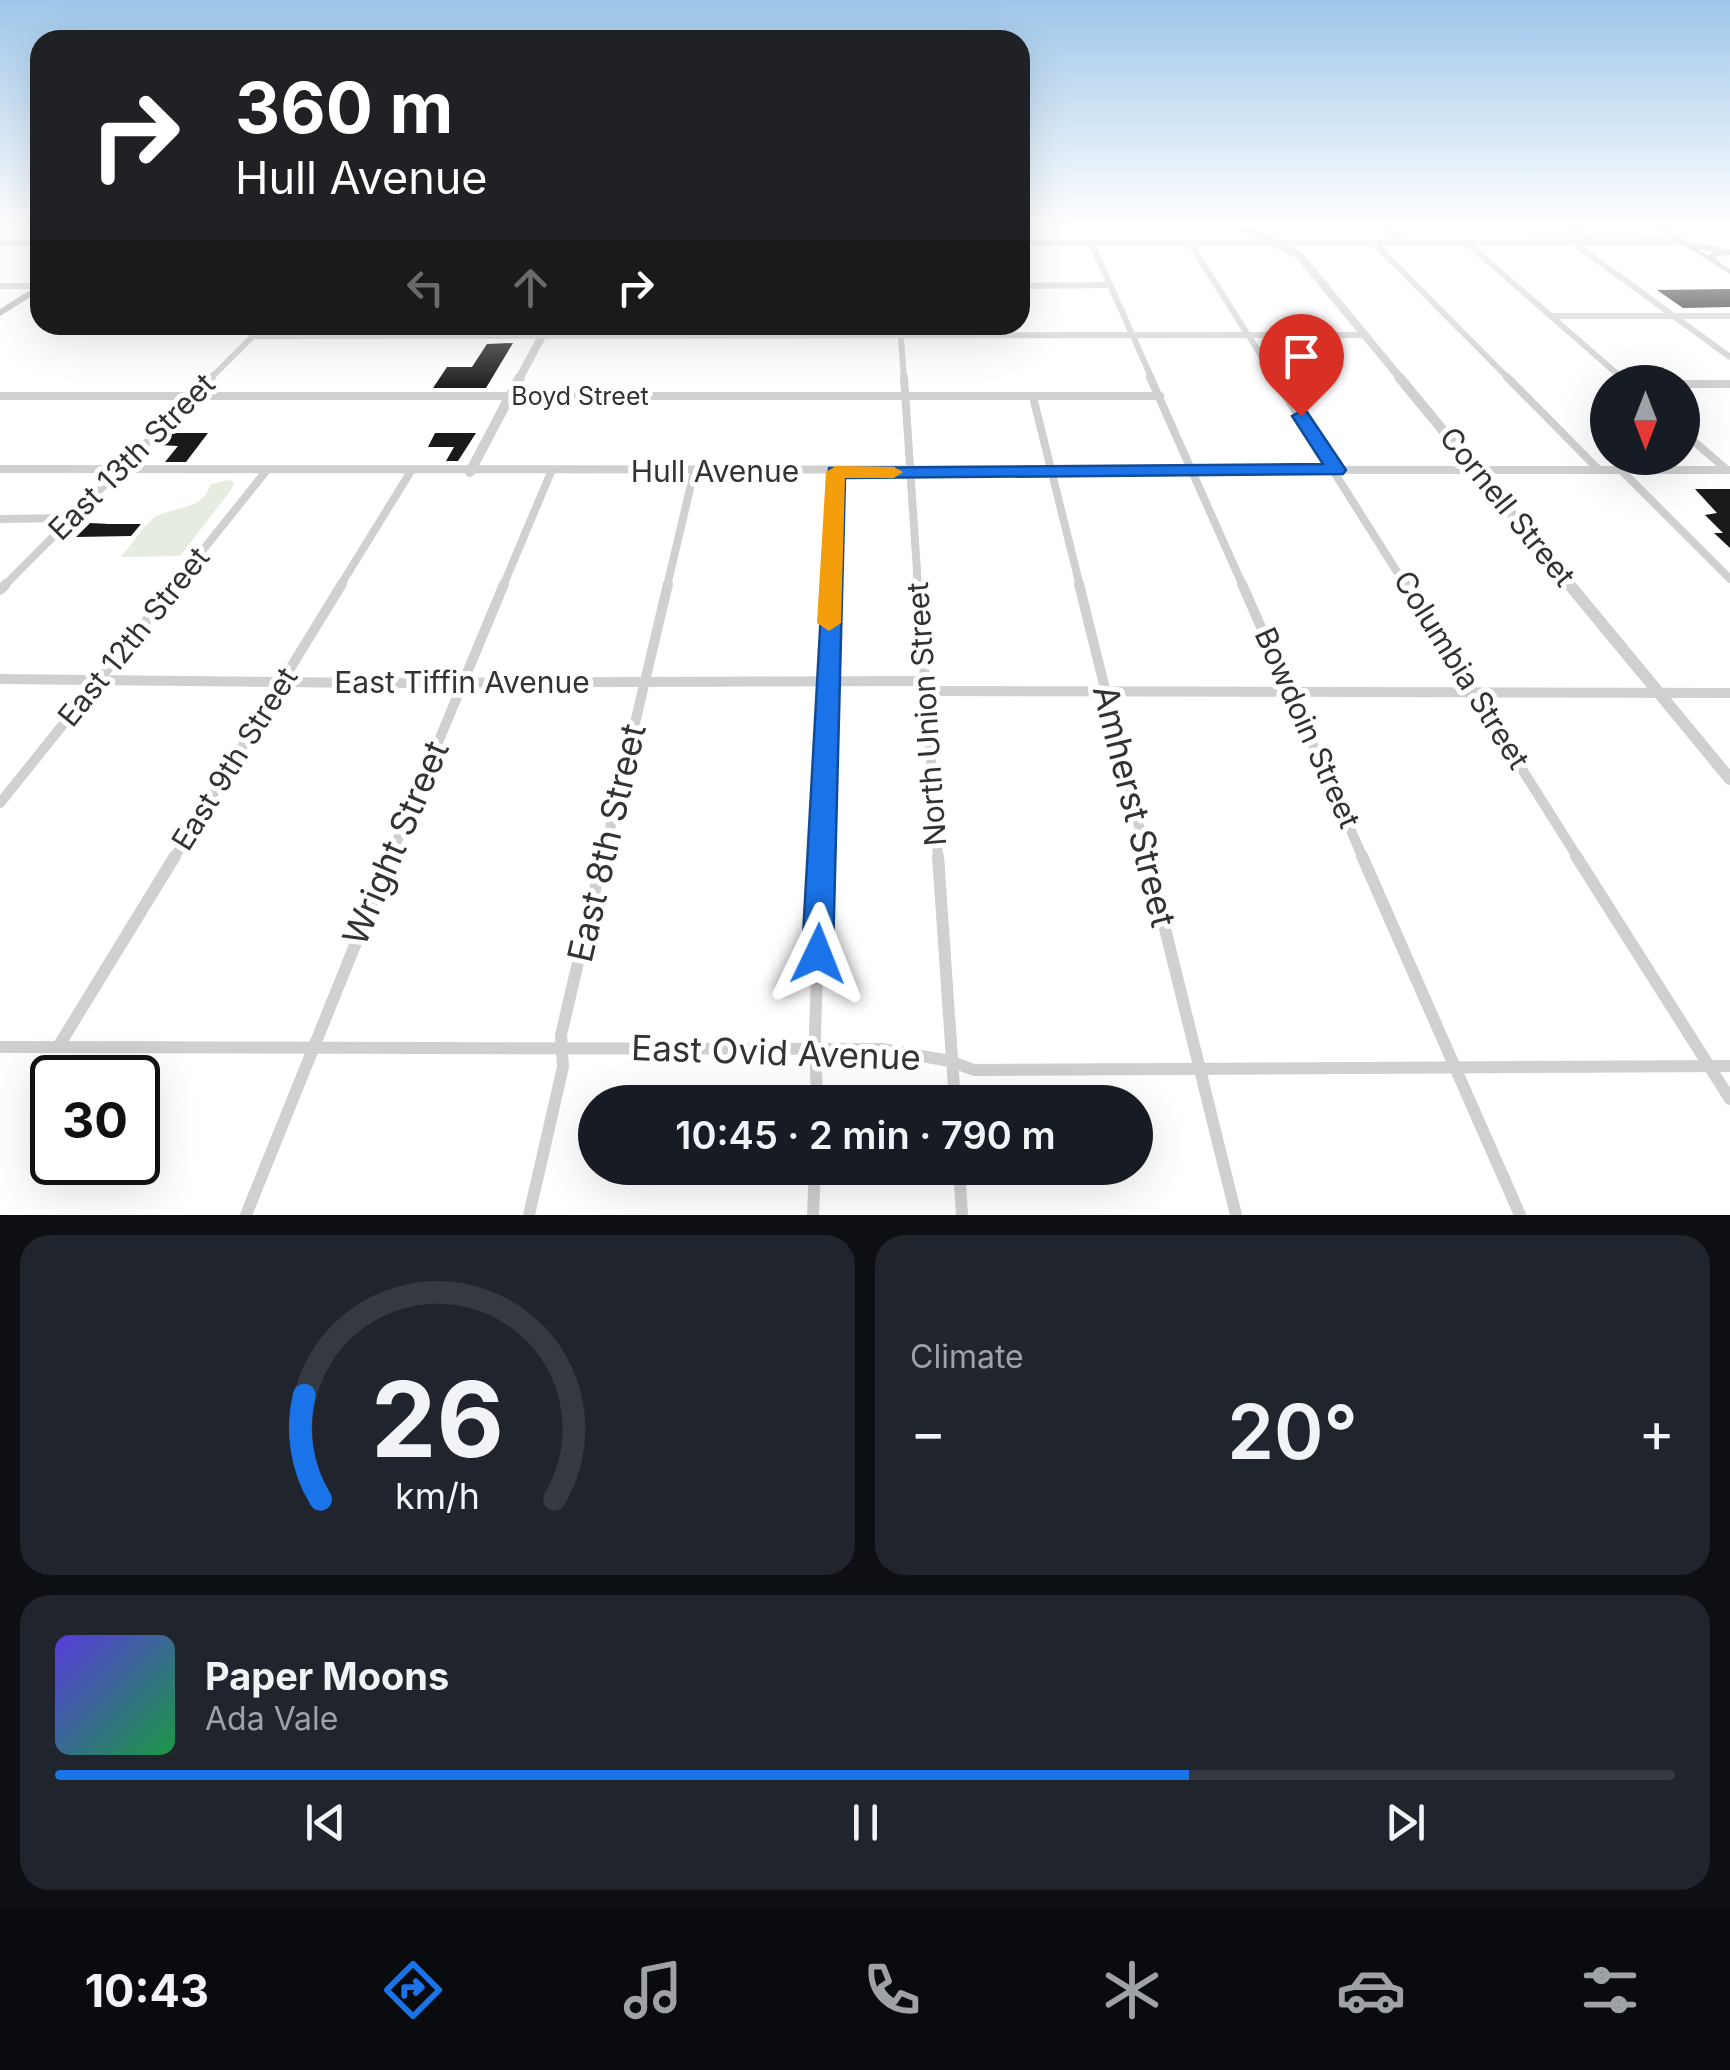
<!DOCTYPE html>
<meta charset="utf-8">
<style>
body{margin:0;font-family:Inter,sans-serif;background:#20242c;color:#f1f3f6;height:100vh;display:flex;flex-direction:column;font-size:38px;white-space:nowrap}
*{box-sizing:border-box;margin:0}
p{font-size:32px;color:#9ea1a6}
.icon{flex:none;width:55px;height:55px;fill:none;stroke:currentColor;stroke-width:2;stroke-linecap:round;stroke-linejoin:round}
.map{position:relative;height:1215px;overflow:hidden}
.panel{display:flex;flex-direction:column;gap:20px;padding:20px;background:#0d0f14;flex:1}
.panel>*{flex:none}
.top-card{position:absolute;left:30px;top:30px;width:1000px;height:305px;border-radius:30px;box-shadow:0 10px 40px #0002;background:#202124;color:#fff;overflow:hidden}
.needle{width:65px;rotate:180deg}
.buttons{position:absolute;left:1590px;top:365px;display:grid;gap:20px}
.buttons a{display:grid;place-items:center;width:110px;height:110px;border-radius:50%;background:#171b24;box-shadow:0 10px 40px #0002;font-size:50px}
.speed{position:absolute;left:30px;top:1055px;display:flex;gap:20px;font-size:50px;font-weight:700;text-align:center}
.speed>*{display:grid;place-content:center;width:130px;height:130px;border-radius:50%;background:#171b24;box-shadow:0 10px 40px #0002;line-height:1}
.speed .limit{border:5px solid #111;border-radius:15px;background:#fff;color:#111}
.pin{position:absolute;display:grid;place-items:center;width:85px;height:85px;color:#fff;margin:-102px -42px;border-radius:50% 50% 50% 0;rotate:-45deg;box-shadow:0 0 10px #0007}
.pin .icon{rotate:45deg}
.me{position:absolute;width:110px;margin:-55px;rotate:2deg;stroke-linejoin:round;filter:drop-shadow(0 0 8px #0008)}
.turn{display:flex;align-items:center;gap:35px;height:210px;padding:0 40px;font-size:45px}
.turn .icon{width:130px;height:130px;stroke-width:2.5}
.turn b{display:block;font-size:70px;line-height:85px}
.lanes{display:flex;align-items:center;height:95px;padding:0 40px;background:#0003;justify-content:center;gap:50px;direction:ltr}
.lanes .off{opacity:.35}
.big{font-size:75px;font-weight:600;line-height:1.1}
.panel .widget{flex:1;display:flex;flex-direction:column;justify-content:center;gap:15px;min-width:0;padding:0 35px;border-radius:30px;background:#20242c}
.panel .dial{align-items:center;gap:0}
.dial svg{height:260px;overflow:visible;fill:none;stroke:#363941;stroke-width:7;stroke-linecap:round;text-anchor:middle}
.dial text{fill:#f1f3f6;stroke:none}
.song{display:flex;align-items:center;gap:30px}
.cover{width:120px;height:120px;border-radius:15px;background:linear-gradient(135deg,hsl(250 70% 55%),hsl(140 70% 35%))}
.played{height:10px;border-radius:5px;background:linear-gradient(90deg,#1a73e8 70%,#363941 70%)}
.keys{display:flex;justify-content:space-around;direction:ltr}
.heat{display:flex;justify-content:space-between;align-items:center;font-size:55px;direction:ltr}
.panel .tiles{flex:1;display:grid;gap:20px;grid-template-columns:1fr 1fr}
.widget:last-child{grid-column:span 2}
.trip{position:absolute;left:578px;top:1085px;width:575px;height:100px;border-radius:50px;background:#171b24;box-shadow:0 10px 40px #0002;font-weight:600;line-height:100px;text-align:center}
.menu{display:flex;height:160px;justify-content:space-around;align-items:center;background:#090b0e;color:#9ea1a6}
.menu .icon{width:70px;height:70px}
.menu .on{color:#1a73e8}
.menu b{font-size:45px;color:#f1f3f6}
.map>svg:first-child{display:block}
.green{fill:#e6ecdf}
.building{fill:#1a1a1a}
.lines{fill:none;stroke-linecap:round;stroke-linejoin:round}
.minor-far3{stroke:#d0d0d0;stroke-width:6}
.minor-far2{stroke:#d0d0d0;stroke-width:8}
.minor-far1{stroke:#d0d0d0;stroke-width:10}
.minor{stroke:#d0d0d0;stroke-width:12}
.tertiary-far2{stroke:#d0d0d0;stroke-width:8}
.tertiary-far1{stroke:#d0d0d0;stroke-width:10}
.tertiary{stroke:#d0d0d0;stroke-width:12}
.secondary{fill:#bdbdbd;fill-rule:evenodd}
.primary{fill:#ababab;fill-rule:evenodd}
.route{fill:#1a73e8;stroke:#114b97;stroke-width:2.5}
.slow{fill:#f59e0b}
.labels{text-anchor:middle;stroke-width:10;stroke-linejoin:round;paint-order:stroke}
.far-street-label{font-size:25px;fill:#333;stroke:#fff}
.street-label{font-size:30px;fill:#333;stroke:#fff}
.near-street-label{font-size:35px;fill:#333;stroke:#fff}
</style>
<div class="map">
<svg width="1730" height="1215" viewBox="0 0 1730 1215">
<rect width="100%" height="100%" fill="#fff"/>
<path class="green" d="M227 480 234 482 231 490 180 556 121 557C131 546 146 521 159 515 176 507 204 509 210 485Z"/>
<g class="building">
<path d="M1730 289V307L1683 308 1657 290Z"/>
<path d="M513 343 486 388H433L447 367H472L487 344Z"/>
<path d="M169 433H208L186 462H165L178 446 158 445Z"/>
<path d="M435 433H476L458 461H446L454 447H428Z"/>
<path d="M1695 489H1730V548L1714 533H1723L1705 515 1717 513Z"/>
<path d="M90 523 109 524H141L131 536 76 537Z"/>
</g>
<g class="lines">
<g class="minor-far3">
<path d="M1380 221 1402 242"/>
<path d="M1565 221 1594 242"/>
<path d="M0 224H40"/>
<path d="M1091 242 1152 379"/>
<path d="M1189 242 1276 379"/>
<path d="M1373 242 1509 379"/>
<path d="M1466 242 1623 379"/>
<path d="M0 243H40"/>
<path d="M1020 243 1682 242"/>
<path d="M1575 244 1730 357"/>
<path d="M1686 244 1730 252"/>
<path d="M0 286H40"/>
<path d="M1020 286 1111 285"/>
<path d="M1551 316H1730"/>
<path d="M900 325 904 379"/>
<path d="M253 336 1366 335"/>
<path d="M210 379 264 325"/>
</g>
<g class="minor-far2">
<path d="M904 377 918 586"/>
<path d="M1150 377 1243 586"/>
<path d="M1274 377 1406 586"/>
<path d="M1507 377 1598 469"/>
<path d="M1620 377 1626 382"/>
<path d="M1682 384H1730"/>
<path d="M0 396H1160"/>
<path d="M1033 397 1080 586"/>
<path d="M1682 431 1726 469"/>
<path d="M0 469 1730 470"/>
<path d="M1620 469 1730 579"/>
<path d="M0 519 72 518"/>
<path d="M4 586 212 377"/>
<path d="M174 586 267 470"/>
<path d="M340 586 411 471"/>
<path d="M503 586 551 472"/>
<path d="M667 586 694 472"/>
<path d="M831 586 835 472"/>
</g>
<g class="minor-far1">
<path d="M918 584 938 858"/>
<path d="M1079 584 1147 858"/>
<path d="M1242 584 1363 858"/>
<path d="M1405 584 1578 858"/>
<path d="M0 590 6 584"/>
<path d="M0 679 372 683 925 681"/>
<path d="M925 691 1730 693"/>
<path d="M0 803 176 584"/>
<path d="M174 858 342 584"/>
<path d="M390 858 504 584"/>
<path d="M603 858 668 584"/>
<path d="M821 858 831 584"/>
</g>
<g class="minor">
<path d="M938 856 955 1102"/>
<path d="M1147 856 1236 1215"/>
<path d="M1362 856 1520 1215"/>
<path d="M1576 856 1730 1099"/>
<path d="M0 1047 882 1049 950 1061 974 1070 1730 1066"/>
<path d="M58 1047 175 856"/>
<path d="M817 1102 815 1033 821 856"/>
<path d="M959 1168 962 1215"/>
<path d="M246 1215 391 856"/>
<path d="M529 1215 563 1067 561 1035 603 856"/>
<path d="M813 1215 815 1168"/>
</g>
<g class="tertiary-far2">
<path d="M1231 221 1299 255 1401 379"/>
<path d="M519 379 548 325"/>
</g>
<g class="tertiary-far1">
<path d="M1399 377 1571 586"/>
<path d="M470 472 520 377"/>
</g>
<path class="tertiary" d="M1569 584 1730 779"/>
<path class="secondary" d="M1646 221H1654L1709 256 1714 252 1730 251V255L1717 256 1715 259 1730 269V274Z"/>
<path class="primary" d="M40 284V291L0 316V309Z"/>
</g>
<linearGradient id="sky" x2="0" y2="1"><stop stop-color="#9ec6ea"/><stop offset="0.57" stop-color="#fff"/><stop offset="1" stop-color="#fff" stop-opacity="0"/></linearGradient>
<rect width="1730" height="391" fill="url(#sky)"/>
<path class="route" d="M1301 411 1307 412 1346 470 1343 474 845 478 833 954 829 965 818 970 806 965 802 954 829 468 1323 464 1292 416Z"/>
<path class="slow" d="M836 466 894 467 903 472 894 478H845L841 623 829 631 817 623 826 472Z"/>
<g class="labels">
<g class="far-street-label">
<text x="580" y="405">Boyd Street</text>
</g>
<g class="street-label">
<text transform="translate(132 457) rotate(-45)" y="10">East 13th Street</text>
<text x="715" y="482">Hull Avenue</text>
<text transform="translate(1507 507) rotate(51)" y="10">Cornell Street</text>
<text transform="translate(134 637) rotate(-51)" y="10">East 12th Street</text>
<text transform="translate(1461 670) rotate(58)" y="10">Columbia Street</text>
<text x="462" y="693">East Tiffin Avenue</text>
<text transform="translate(927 714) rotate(-94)" y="10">North Union Street</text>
<text transform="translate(1307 728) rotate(66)" y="10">Bowdoin Street</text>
<text transform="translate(235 759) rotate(-58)" y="10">East 9th Street</text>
</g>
<g class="near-street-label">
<text transform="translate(1134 806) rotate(76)" y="12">Amherst Street</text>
<text transform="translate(396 843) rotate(-67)" y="12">Wright Street</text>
<text transform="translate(607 843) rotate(-77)" y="12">East 8th Street</text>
<text transform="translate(776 1053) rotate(2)" y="12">East Ovid Avenue</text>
</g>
</g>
</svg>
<div class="buttons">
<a><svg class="needle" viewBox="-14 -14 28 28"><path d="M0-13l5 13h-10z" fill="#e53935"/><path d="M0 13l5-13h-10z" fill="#9ea1a6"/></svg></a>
</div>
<div class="speed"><div class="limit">30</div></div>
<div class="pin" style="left:1301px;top:416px;background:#d93025"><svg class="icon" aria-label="arrive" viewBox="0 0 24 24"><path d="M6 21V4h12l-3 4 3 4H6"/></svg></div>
<svg class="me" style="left:818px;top:954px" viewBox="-20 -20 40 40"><path d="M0-17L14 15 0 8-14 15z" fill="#1a73e8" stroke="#fff" stroke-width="4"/></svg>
<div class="trip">10:45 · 2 min · 790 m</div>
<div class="top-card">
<div class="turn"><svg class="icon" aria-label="right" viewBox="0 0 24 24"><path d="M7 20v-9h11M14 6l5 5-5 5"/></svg><div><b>360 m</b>Hull Avenue</div></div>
<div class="lanes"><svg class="icon off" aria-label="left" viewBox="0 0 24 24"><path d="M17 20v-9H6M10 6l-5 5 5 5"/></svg><svg class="icon off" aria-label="ahead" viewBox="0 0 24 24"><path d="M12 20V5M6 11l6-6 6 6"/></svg><svg class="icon" aria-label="right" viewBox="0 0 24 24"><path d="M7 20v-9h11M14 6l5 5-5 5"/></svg></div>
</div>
</div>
<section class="panel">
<div class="tiles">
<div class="widget dial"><svg viewBox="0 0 100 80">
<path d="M14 69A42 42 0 1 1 86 69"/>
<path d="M14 69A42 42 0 0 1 9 37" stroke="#1a73e8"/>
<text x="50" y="56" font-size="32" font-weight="700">26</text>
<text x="50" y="72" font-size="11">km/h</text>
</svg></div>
<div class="widget"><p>Climate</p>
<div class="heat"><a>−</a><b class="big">20°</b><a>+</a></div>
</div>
<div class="widget">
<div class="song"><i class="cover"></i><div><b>Paper Moons</b><p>Ada Vale</p></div></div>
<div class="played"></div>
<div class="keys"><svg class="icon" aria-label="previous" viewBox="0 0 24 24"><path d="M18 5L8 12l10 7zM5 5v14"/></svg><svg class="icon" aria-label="pause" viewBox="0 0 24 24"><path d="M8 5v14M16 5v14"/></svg><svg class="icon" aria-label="next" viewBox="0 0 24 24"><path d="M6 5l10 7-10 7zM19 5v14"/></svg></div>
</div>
</div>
</section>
<nav class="menu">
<b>10:43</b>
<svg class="icon on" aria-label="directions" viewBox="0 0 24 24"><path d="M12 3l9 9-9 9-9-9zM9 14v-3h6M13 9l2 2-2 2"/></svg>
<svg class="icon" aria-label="music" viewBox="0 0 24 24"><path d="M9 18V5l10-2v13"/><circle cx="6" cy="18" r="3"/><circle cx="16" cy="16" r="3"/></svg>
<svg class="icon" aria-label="phone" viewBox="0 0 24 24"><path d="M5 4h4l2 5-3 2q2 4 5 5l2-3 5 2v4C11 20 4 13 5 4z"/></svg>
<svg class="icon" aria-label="climate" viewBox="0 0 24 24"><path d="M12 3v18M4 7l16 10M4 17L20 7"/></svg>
<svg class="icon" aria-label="car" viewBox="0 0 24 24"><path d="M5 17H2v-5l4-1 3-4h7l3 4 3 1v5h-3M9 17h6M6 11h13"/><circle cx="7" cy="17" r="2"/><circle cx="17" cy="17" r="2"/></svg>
<svg class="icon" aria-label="filters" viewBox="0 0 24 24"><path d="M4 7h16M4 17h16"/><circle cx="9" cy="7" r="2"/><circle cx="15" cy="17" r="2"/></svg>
</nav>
